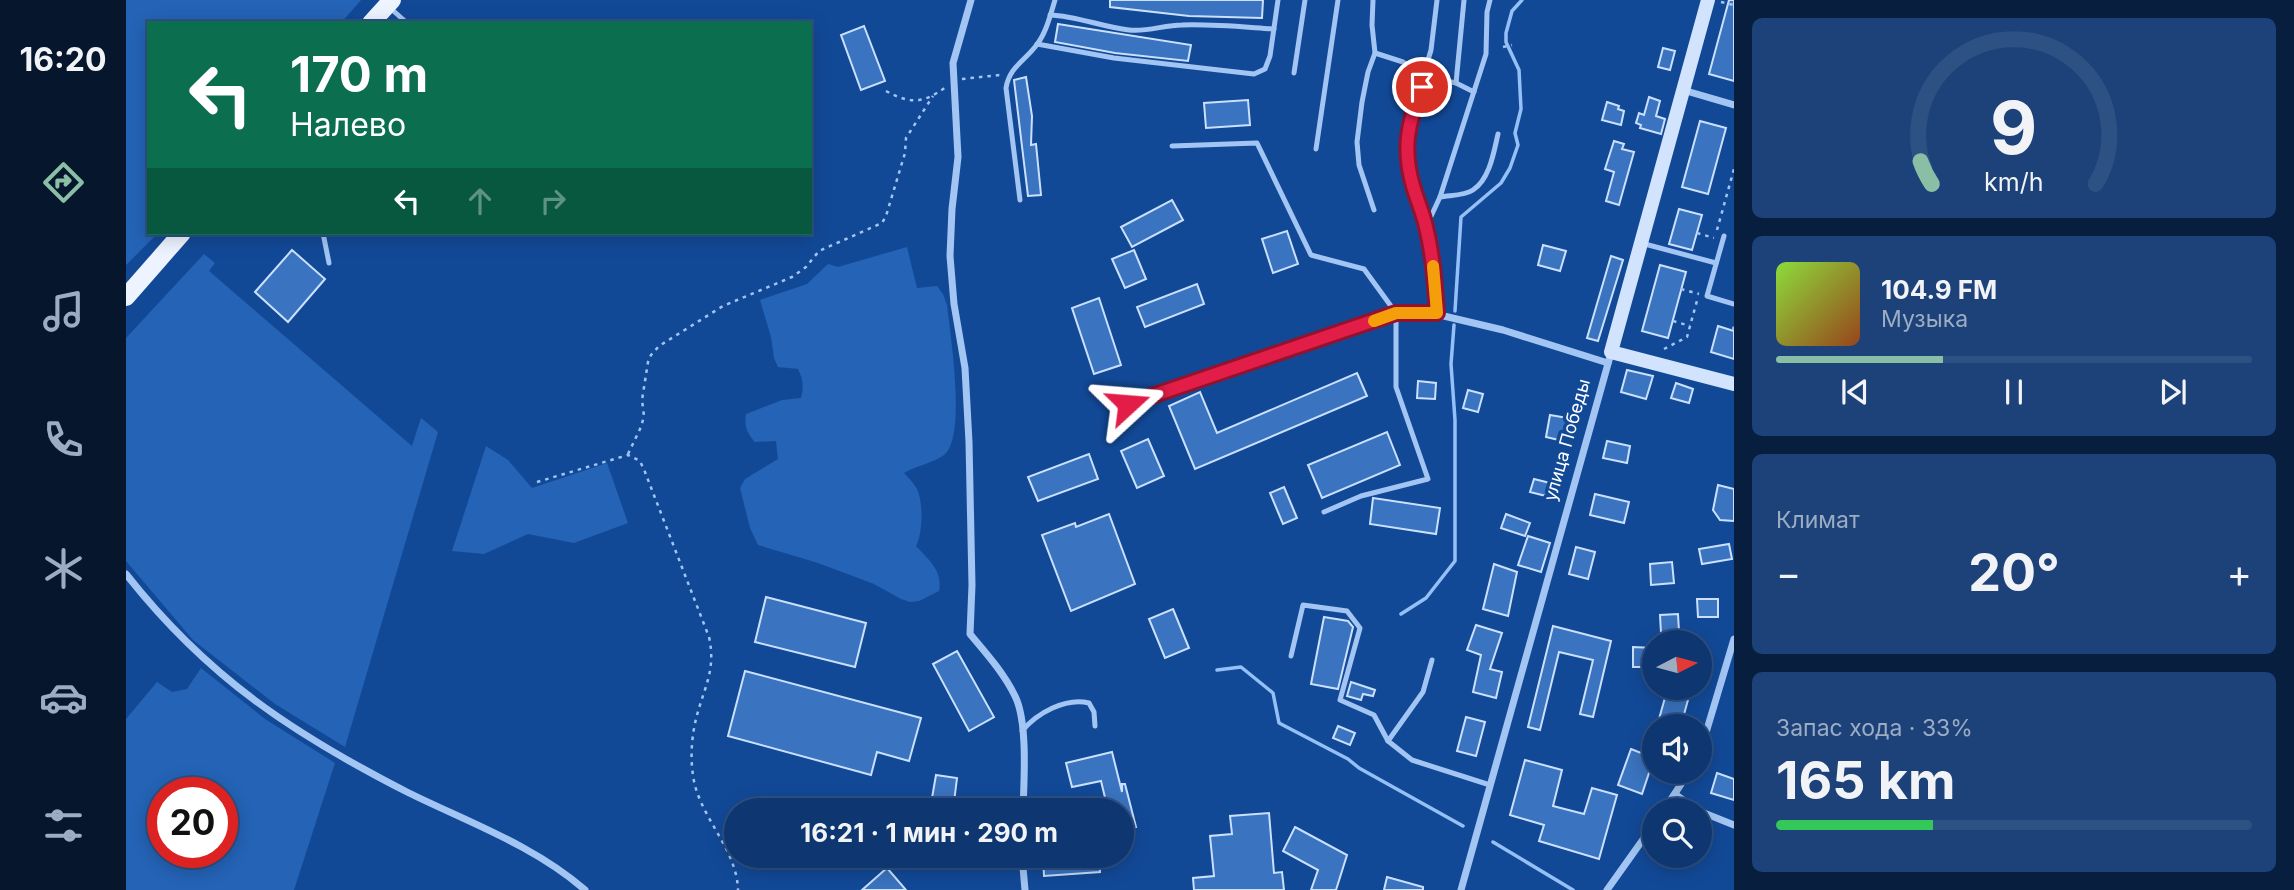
<!DOCTYPE html>
<html lang="ru">
<meta charset="utf-8">
<style>
body{margin:0;font-family:Inter,sans-serif;background:#1c4279;color:#f1f3f6;height:100vh;display:flex;flex-direction:column;font-size:26px;white-space:nowrap}
*{box-sizing:border-box;margin:0}
p{font-size:23px;color:#9bacc3}
.icon{flex:none;width:38px;height:38px;fill:none;stroke:currentColor;stroke-width:2;stroke-linecap:round;stroke-linejoin:round}
.map{position:relative;flex:1;overflow:hidden}
.details{display:flex;flex-direction:column;gap:18px;padding:18px;background:#081e3e;width:560px}
.details>*{flex:none}
.guide{position:absolute;left:21px;top:21px;width:665px;height:214px;border-radius:0px;box-shadow:0 4px 18px #0003,0 0 0 2px #2e5184;background:#0b6e4f;color:#fff;overflow:hidden}
.needle{width:46px;rotate:84deg}
.buttons{position:absolute;left:1516px;top:630px;display:grid;gap:14px}
.buttons a{display:grid;place-items:center;width:70px;height:70px;border-radius:50%;background:#0e3771;box-shadow:0 4px 18px #0003,0 0 0 2px #2e5184;font-size:35px}
.speed{position:absolute;left:21px;top:777px;display:flex;gap:14px;font-size:35px;font-weight:700;text-align:center}
.speed>*{display:grid;place-content:center;width:91px;height:91px;border-radius:50%;background:#0e3771;box-shadow:0 4px 18px #0003,0 0 0 2px #2e5184;line-height:1}
.speed .limit{border:10px solid #d22;background:#fff;color:#111}
.pin{position:absolute;display:grid;place-items:center;width:60px;height:60px;color:#fff;margin:-30px;border:4px solid #fff;border-radius:50%;box-shadow:0 2px 7px #0007}
.me{position:absolute;width:77px;margin:-38px;rotate:71deg;stroke-linejoin:round;filter:drop-shadow(0 0 5px #0008)}
.turn{display:flex;align-items:center;gap:24px;height:147px;padding:0 28px;font-size:32px}
.turn .icon{width:91px;height:91px;stroke-width:2.5}
.turn b{display:block;font-size:49px;line-height:60px}
.lanes{display:flex;align-items:center;height:66px;padding:0 28px;background:#0003;justify-content:center;gap:35px;direction:ltr}
.lanes .off{opacity:.35}
.big{font-size:52px;font-weight:700;line-height:1.1}
.details .tile{flex:1;display:flex;flex-direction:column;justify-content:center;gap:10px;min-width:0;padding:0 24px;border-radius:10px;background:#1c4279}
.details .dial{align-items:center;gap:0}
.dial svg{height:182px;overflow:visible;fill:none;stroke:#2e5184;stroke-width:7;stroke-linecap:round;text-anchor:middle}
.dial text{fill:#f1f3f6;stroke:none}
.song{display:flex;align-items:center;gap:21px}
.cover{width:84px;height:84px;border-radius:10px;background:linear-gradient(135deg,hsl(90 70% 55%),hsl(20 70% 35%))}
.played{height:7px;border-radius:4px;background:linear-gradient(90deg,#8abfa5 35%,#2e5184 35%)}
.keys{display:flex;justify-content:space-around;direction:ltr}
.heat{display:flex;justify-content:space-between;align-items:center;font-size:38px;direction:ltr}
.charge{height:10px;border-radius:5px;background:linear-gradient(90deg,#34c759 33%,#2e5184 0)}
.trip{position:absolute;left:598px;top:798px;width:410px;height:70px;border-radius:35px;background:#0e3771;box-shadow:0 4px 18px #0003,0 0 0 2px #2e5184;font-weight:700;line-height:70px;text-align:center}
main{display:flex;flex:1;min-height:0}
.tabs{display:flex;flex-direction:column;width:126px;justify-content:space-around;align-items:center;background:#06162d;color:#9bacc3}
.tabs .icon{width:49px;height:49px}
.tabs .selected{color:#8abfa5}
.tabs b{font-size:32px;color:#f1f3f6}
.map>svg:first-child{display:block}
.green{fill:#2463b6;fill-rule:evenodd}
.lines{fill:none;stroke-linecap:round;stroke-linejoin:round}
.stream{stroke:#94c0f7;stroke-width:3.5}
.building{fill:#3a73bf;stroke:#cae0fd;stroke-width:2}
.path{stroke:#a2c5f3;stroke-width:2.5;stroke-dasharray:3.5 5;stroke-linecap:butt}
.lane{stroke:#a2c5f3;stroke-width:5}
.street{stroke:#a2c5f3;stroke-width:7}
.secondary{stroke:#d1e3fd;stroke-width:14}
.primary{stroke:#eef4ff;stroke-width:18}
.route-casing{stroke:#92132f;stroke-width:18}
.route{stroke:#e11d48;stroke-width:12}
.slow{stroke:#f59e0b;stroke-width:12}
.labels{text-anchor:middle;stroke-width:7;stroke-linejoin:round;paint-order:stroke}
.street-label{font-size:18px;fill:#fff;stroke:#124997}
</style>
<main>
<nav class="tabs">
<b>16:20</b>
<svg class="icon selected" aria-label="directions" viewBox="0 0 24 24"><path d="M12 3l9 9-9 9-9-9zM9 14v-3h6M13 9l2 2-2 2"/></svg>
<svg class="icon" aria-label="music" viewBox="0 0 24 24"><path d="M9 18V5l10-2v13"/><circle cx="6" cy="18" r="3"/><circle cx="16" cy="16" r="3"/></svg>
<svg class="icon" aria-label="phone" viewBox="0 0 24 24"><path d="M5 4h4l2 5-3 2q2 4 5 5l2-3 5 2v4C11 20 4 13 5 4z"/></svg>
<svg class="icon" aria-label="climate" viewBox="0 0 24 24"><path d="M12 3v18M4 7l16 10M4 17L20 7"/></svg>
<svg class="icon" aria-label="car" viewBox="0 0 24 24"><path d="M5 17H2v-5l4-1 3-4h7l3 4 3 1v5h-3M9 17h6M6 11h13"/><circle cx="7" cy="17" r="2"/><circle cx="17" cy="17" r="2"/></svg>
<svg class="icon" aria-label="filters" viewBox="0 0 24 24"><path d="M4 7h16M4 17h16"/><circle cx="9" cy="7" r="2"/><circle cx="15" cy="17" r="2"/></svg>
</nav>
<div class="map">
<svg width="1608" height="890" viewBox="0 0 1608 890">
<rect width="100%" height="100%" fill="#124997"/>
<g class="green">
<path d="M0 0H235L215 23H23V233H32L0 265Z"/>
<path d="M781 247 791 288 811 286 817 294 821 305C824 333 841 437 818 455 807 463 790 466 778 473 782 477 786 481 789 486 798 498 797 533 790 546 803 560 817 571 813 591L793 601 784 602 775 599 748 584 692 563 632 545 624 528 614 488 619 479 652 459 650 441 629 442C621 433 618 426 620 414L656 400 675 398C678 387 677 379 672 369L652 367 648 358 645 337 634 300 681 284 702 264 712 267Z"/>
<path d="M78 254 89 263 83 271 286 446 295 418 312 432 219 747 149 704 67 640 0 561V338Z"/>
<path d="M360 446 382 460 406 488 481 463 502 523 448 543 402 534 358 554 326 551Z"/>
<path d="M75 668 139 719 209 763 168 890H0V719L31 682 46 692 61 689ZM37 793H96V852H37Z"/>
</g>
<g class="lines">
<g class="stream">
<path d="M1329 311 1335 217 1375 183 1384 168 1392 145 1389 133 1395 109 1393 70 1380 42V33L1386 11 1396 0"/>
<path d="M1275 614 1300 598 1329 561V420L1325 364 1328 325"/>
<path d="M1091 670 1115 667 1147 693 1153 723 1222 759 1233 768 1337 826"/>
<path d="M1367 842 1447 890"/>
</g>
</g>
<g class="building">
<path d="M984 0H1137L1136 18 1063 16 984 7Z"/>
<path d="M1603 0H1608V81L1583 74Z"/>
<path d="M932 24 1065 45 1062 61 989 53 929 42Z"/>
<path d="M738 26 759 81 735 90 715 35Z"/>
<path d="M1537 48 1549 51 1544 70 1532 67Z"/>
<path d="M900 77 906 116 905 145 910 144 915 195 902 196 888 80Z"/>
<path d="M1523 97 1534 101 1530 116 1539 119 1535 134 1514 128 1515 125 1510 123 1513 113 1518 115Z"/>
<path d="M1122 100 1124 125 1080 128 1078 103Z"/>
<path d="M1481 102 1493 106 1492 109 1498 111 1495 125 1476 120Z"/>
<path d="M1574 121 1600 128 1582 194 1556 187Z"/>
<path d="M1488 141 1498 144 1496 149 1508 152 1493 205 1480 201 1488 172 1479 169Z"/>
<path d="M1046 200 1057 220 1006 247 995 227Z"/>
<path d="M1553 209 1576 215 1566 250 1543 244Z"/>
<path d="M1161 231 1172 264 1147 273 1136 239Z"/>
<path d="M1417 245 1440 251 1434 271 1412 265Z"/>
<path d="M166 250 199 279 162 322 129 292Z"/>
<path d="M1008 250 1020 279 999 288 986 259Z"/>
<path d="M1485 256 1497 260 1472 341 1461 338Z"/>
<path d="M1534 265 1560 272 1542 338 1516 331Z"/>
<path d="M1071 284 1078 304 1019 327 1011 307Z"/>
<path d="M973 298 995 365 968 374 946 308Z"/>
<path d="M1592 326 1608 331V359L1585 352Z"/>
<path d="M1501 370 1527 376 1520 399 1495 392Z"/>
<path d="M1231 373 1241 396 1069 469 1043 406 1074 392 1091 433Z"/>
<path d="M1292 381 1310 383 1309 399 1291 398Z"/>
<path d="M1550 383 1567 389 1563 403 1545 398Z"/>
<path d="M1342 390 1357 394 1352 412 1337 408Z"/>
<path d="M1424 415 1442 418 1437 441 1420 437Z"/>
<path d="M1261 432 1274 465 1196 498 1182 465Z"/>
<path d="M1022 439 1038 476 1011 488 995 451Z"/>
<path d="M1481 441 1504 446 1501 463 1477 458Z"/>
<path d="M963 454 972 479 912 501 902 477Z"/>
<path d="M1408 479 1428 484 1424 497 1404 492Z"/>
<path d="M1592 485 1608 489V521L1594 520 1587 510Z"/>
<path d="M1158 487 1171 518 1157 524 1144 493Z"/>
<path d="M1469 494 1503 502 1498 523 1464 515Z"/>
<path d="M1247 498 1314 508 1310 534 1244 524Z"/>
<path d="M983 514 1009 584 945 611 916 535 949 523 950 527Z"/>
<path d="M1380 514 1404 523 1399 536 1375 528Z"/>
<path d="M1402 536 1424 543 1415 572 1392 565Z"/>
<path d="M1603 544 1606 559 1576 564 1573 549Z"/>
<path d="M1450 547 1469 552 1462 579 1443 574Z"/>
<path d="M1546 562 1548 583 1525 585 1524 564Z"/>
<path d="M1368 564 1391 572 1382 616 1357 609Z"/>
<path d="M640 597 740 623 729 667 629 642Z"/>
<path d="M1571 599H1592V617H1572Z"/>
<path d="M1047 609 1063 648 1039 658 1023 619Z"/>
<path d="M1552 614 1553 632 1535 633 1534 615Z"/>
<path d="M1198 617 1222 621 1227 627 1212 689 1185 684Z"/>
<path d="M1350 625 1376 633 1364 669 1376 672 1370 698 1347 692 1355 655 1341 650Z"/>
<path d="M1427 626 1485 641 1467 717 1454 714 1467 660 1433 652 1414 730 1402 727Z"/>
<path d="M1507 647 1528 648V667H1507Z"/>
<path d="M831 651 868 717 843 731 807 664Z"/>
<path d="M619 671 795 718 783 761 751 752 745 775 602 736Z"/>
<path d="M1225 682 1249 690 1247 696 1237 694 1235 700 1221 696Z"/>
<path d="M1540 694 1562 700 1555 725 1533 719Z"/>
<path d="M1340 717 1359 722 1350 756 1331 751Z"/>
<path d="M1212 726 1229 733 1224 745 1207 738Z"/>
<path d="M1505 749 1528 758 1516 794 1492 785Z"/>
<path d="M986 752 996 792V784H999L1010 827 996 830V810H982L975 781 946 787 940 763Z"/>
<path d="M1399 760 1436 770 1427 806 1458 814 1466 788 1491 795 1473 859 1413 841 1418 825 1384 815Z"/>
<path d="M1591 773 1608 779V800L1585 793Z"/>
<path d="M810 775 831 778 828 802 806 798Z"/>
<path d="M756 798 768 810H742Z"/>
<path d="M1143 813 1148 873 1156 872 1158 890H1068L1067 878 1088 876 1084 836 1106 834 1104 816Z"/>
<path d="M1169 827 1221 855 1210 890H1185L1192 870 1157 851Z"/>
<path d="M917 856H973L974 872 918 876Z"/>
<path d="M761 868 780 890H736Z"/>
<path d="M1261 877 1297 887V890H1258Z"/>
</g>
<g class="lines">
<g class="path">
<path d="M1595 2 1608 5"/>
<path d="M1377 47 1386 45"/>
<path d="M836 79 874 75"/>
<path d="M760 91C786 105 797 103 820 87"/>
<path d="M1591 230 1608 169"/>
<path d="M1571 233 1588 238"/>
<path d="M1555 289 1573 294"/>
<path d="M1547 321 1564 326"/>
<path d="M1607 330 1608 326"/>
<path d="M1538 349 1561 337 1572 297"/>
<path d="M502 454 515 427 518 416 516 400 522 362 525 355 533 346 597 306 666 277 680 267 693 251 756 223 760 216 779 153 780 138 807 96"/>
<path d="M411 482 502 455 514 461 519 472 583 637C590 669 579 686 571 715 566 733 564 756 567 775 572 816 611 848 612 890"/>
</g>
<g class="lane">
<path d="M1247 0 1246 25 1249 53 1242 72 1236 102 1231 142 1233 165 1248 210"/>
<path d="M263 7 281 23"/>
<path d="M924 15C951 16 976 27 1003 30 1022 32 1038 25 1056 25 1087 24 1117 27 1148 29"/>
<path d="M911 44 988 58 1128 74 1139 69 1144 56 1152 0"/>
<path d="M1249 53 1277 62 1298 76 1330 83 1348 92"/>
<path d="M1168 73 1179 0"/>
<path d="M1330 83 1338 0"/>
<path d="M1046 146 1131 143 1185 255 1238 269 1270 313 1301 312"/>
<path d="M1190 149 1212 0"/>
<path d="M1314 197C1324 195 1338 196 1347 190 1364 179 1368 151 1372 134"/>
<path d="M894 200 880 88C883 68 897 62 909 47 920 34 924 16 929 0"/>
<path d="M1300 227 1314 197 1360 54 1361 12 1364 0"/>
<path d="M197 233 203 263"/>
<path d="M1598 236 1581 296 1608 304"/>
<path d="M1515 243 1590 263"/>
<path d="M1311 313 1308 271 1300 227 1283 172 1280 143 1282 127 1305 50 1311 0"/>
<path d="M1002 404 1270 313V387L1302 479 1235 496 1198 512"/>
<path d="M1165 656 1177 605 1221 611 1234 628 1214 700 1248 715 1262 741 1286 760 1364 785"/>
<path d="M896 731C911 713 940 697 963 703L968 712 969 726"/>
<path d="M1262 741 1297 692 1306 660"/>
</g>
<g class="street">
<path d="M845 0 827 63 832 157 826 209 824 256 828 304 839 368 843 442 846 585 844 634C860 653 878 673 889 696 902 722 898 780 897 810"/>
<path d="M1557 90 1608 105"/>
<path d="M1301 312 1377 330 1482 363"/>
<path d="M0 574C81 677 167 734 283 793 342 822 409 846 459 890"/>
<path d="M1573 756 1608 639"/>
<path d="M1549 794 1571 810"/>
<path d="M1538 810 1563 772"/>
<path d="M1573 811 1608 825"/>
<path d="M896 856 899 890"/>
<path d="M1335 890 1485 353"/>
<path d="M1481 890 1528 824"/>
</g>
<path class="secondary" d="M1582 0 1485 352 1608 384"/>
<g class="primary">
<path d="M245 23 266 0"/>
<path d="M0 297 56 233"/>
</g>
</g>
<g class="lines">
<g class="route-casing">
<path id="route" d="M1002 404 1270 313H1311C1309 285 1307 255 1300 227 1297 213 1291 200 1287 186 1276 148 1282 123 1296 87"/>
</g>
<use href="#route" class="route"/>
<path class="slow" d="M1248 321 1270 313H1311L1307 266"/>
</g>
<g class="labels">
<g class="street-label">
<text transform="translate(1441 440) rotate(-74)" y="6">улица Победы</text>
</g>
</g>
</svg>
<div class="buttons">
<a><svg class="needle" viewBox="-14 -14 28 28"><path d="M0-13l5 13h-10z" fill="#e53935"/><path d="M0 13l5-13h-10z" fill="#9bacc3"/></svg></a>
<a><svg class="icon" aria-label="sound" viewBox="0 0 24 24"><path d="M4 9h4l5-4v14l-5-4H4zM17 9q2 3 0 6"/></svg></a>
<a><svg class="icon" aria-label="search" viewBox="0 0 24 24"><circle cx="10" cy="10" r="6"/><path d="M15 15l6 6"/></svg></a>
</div>
<div class="speed"><div class="limit">20</div></div>
<div class="pin" style="left:1296px;top:87px;background:#d93025"><svg class="icon" aria-label="arrive" viewBox="0 0 24 24"><path d="M6 21V4h12l-3 4 3 4H6"/></svg></div>
<svg class="me" style="left:1002px;top:404px" viewBox="-20 -20 40 40"><path d="M0-17L14 15 0 8-14 15z" fill="#e11d48" stroke="#fff" stroke-width="4"/></svg>
<div class="trip">16:21 · 1 мин · 290 m</div>
<div class="guide">
<div class="turn"><svg class="icon" aria-label="left" viewBox="0 0 24 24"><path d="M17 20v-9H6M10 6l-5 5 5 5"/></svg><div><b>170 m</b>Налево</div></div>
<div class="lanes"><svg class="icon" aria-label="left" viewBox="0 0 24 24"><path d="M17 20v-9H6M10 6l-5 5 5 5"/></svg><svg class="icon off" aria-label="ahead" viewBox="0 0 24 24"><path d="M12 20V5M6 11l6-6 6 6"/></svg><svg class="icon off" aria-label="right" viewBox="0 0 24 24"><path d="M7 20v-9h11M14 6l5 5-5 5"/></svg></div>
</div>
</div>
<section class="details">
<div class="tile dial"><svg viewBox="0 0 100 80">
<path d="M14 69A42 42 0 1 1 86 69"/>
<path d="M14 69A42 42 0 0 1 9 59" stroke="#8abfa5"/>
<text x="50" y="56" font-size="32" font-weight="700">9</text>
<text x="50" y="72" font-size="11">km/h</text>
</svg></div>
<div class="tile">
<div class="song"><i class="cover"></i><div><b>104.9 FM</b><p>Музыка</p></div></div>
<div class="played"></div>
<div class="keys"><svg class="icon" aria-label="previous" viewBox="0 0 24 24"><path d="M18 5L8 12l10 7zM5 5v14"/></svg><svg class="icon" aria-label="pause" viewBox="0 0 24 24"><path d="M8 5v14M16 5v14"/></svg><svg class="icon" aria-label="next" viewBox="0 0 24 24"><path d="M6 5l10 7-10 7zM19 5v14"/></svg></div>
</div>
<div class="tile"><p>Климат</p>
<div class="heat"><a>−</a><b class="big">20°</b><a>+</a></div>
</div>
<div class="tile"><p>Запас хода · 33%</p><b class="big">165 km</b><div class="charge"></div></div>
</section>
</main>
